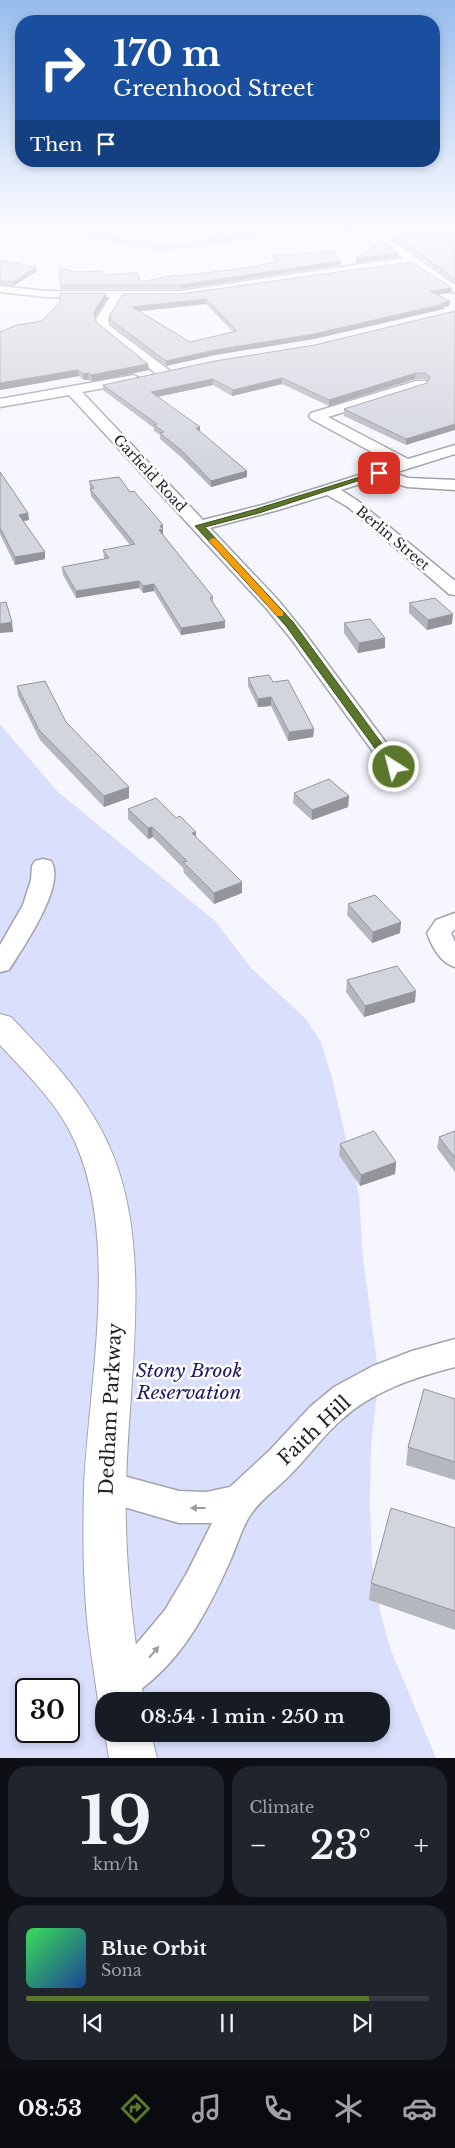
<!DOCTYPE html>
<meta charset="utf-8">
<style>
body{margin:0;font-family:"Libre Baskerville",serif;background:#20242c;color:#f1f3f6;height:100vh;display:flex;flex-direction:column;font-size:19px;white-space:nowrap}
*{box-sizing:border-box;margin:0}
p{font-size:16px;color:#9ea1a6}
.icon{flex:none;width:28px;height:28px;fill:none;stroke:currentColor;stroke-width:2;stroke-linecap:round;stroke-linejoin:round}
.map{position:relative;height:1758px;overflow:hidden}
.drawer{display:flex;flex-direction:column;gap:8px;padding:8px;background:#0d0f14;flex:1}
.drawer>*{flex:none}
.top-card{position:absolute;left:15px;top:15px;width:425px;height:152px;border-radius:20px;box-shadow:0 2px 8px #0003;background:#1a4fa0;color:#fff;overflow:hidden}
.speed{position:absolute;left:15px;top:1678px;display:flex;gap:10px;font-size:25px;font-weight:700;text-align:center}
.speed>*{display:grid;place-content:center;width:65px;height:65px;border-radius:50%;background:#171b24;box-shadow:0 2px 8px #0003;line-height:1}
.speed .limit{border:2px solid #111;border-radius:8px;background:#fff;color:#111}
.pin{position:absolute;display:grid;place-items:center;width:42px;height:42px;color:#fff;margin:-21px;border-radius:10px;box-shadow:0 2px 8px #0006}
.me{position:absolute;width:55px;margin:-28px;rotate:324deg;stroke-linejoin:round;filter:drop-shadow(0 0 4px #0008)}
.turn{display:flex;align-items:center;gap:18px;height:105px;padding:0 15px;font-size:22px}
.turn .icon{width:65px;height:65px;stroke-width:2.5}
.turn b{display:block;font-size:35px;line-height:42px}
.then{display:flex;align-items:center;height:48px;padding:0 15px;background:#0003;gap:10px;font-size:19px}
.big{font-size:38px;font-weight:600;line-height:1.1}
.drawer .widget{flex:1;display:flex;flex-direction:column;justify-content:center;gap:8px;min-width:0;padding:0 18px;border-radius:20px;background:#20242c}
.drawer .dial{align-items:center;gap:0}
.dial b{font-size:65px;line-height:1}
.song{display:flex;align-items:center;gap:15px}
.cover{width:60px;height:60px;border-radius:8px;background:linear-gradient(135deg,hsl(130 70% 55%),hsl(220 70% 35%))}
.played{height:5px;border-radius:2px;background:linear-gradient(90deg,#5b772b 85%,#363941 85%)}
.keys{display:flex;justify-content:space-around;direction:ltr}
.heat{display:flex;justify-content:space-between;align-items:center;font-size:28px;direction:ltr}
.drawer .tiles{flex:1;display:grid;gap:8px;grid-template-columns:1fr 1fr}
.widget:last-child{grid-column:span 2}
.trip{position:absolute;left:95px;top:1692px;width:295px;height:50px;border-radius:20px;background:#171b24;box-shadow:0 2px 8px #0003;font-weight:600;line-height:50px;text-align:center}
.dock{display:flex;height:80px;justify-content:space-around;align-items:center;background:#090b0e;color:#9ea1a6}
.dock .icon{width:35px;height:35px}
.dock .on{color:#5b772b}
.dock b{font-size:22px;color:#f1f3f6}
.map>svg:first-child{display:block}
.green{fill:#d9dffd;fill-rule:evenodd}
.water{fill:#bfc7f4}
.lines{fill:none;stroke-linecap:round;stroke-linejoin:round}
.street-casing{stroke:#a1a3ab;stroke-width:3}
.secondary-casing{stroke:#a1a3ab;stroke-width:2}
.street{fill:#fff;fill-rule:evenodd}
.secondary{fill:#fff;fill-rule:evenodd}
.wall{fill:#b5b7be;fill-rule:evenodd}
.shaded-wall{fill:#94959b}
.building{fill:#d3d5dd;stroke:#94959b;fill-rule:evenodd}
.oneway{fill:#9a9b9c}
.route{fill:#5b772b;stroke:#3b4d1c}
.slow{fill:#f59e0b}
.labels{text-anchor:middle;stroke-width:5;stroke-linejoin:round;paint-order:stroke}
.far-street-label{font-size:14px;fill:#1f2023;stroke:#fff}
.near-park-label{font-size:19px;font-style:italic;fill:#1e176a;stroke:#fff}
.near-street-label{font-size:19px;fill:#1f2023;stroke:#fff}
</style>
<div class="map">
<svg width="455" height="1758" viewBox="0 0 455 1758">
<rect width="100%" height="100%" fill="#f6f7fe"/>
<g class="green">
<path d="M47 223H249L228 234 181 244 164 246 105 234 103 232 113 230 147 231 114 227Z"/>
<path d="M0 724 57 791 215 921 252 969 305 1018 321 1042 332 1078 359 1195 363 1258 379 1378 371 1445 370 1506 372 1563 381 1615 390 1648 436 1758H0ZM26 1689H69V1731H26ZM104 1701H381V1734H104Z"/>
</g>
<path class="water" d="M0 223H47L143 229 149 230C134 235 117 225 103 232L105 235 164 246 181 244 228 234 249 223H291L284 233 271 236 245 238 233 243 202 247 164 250 146 249 52 230Z"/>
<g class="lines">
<g class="street-casing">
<g id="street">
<path d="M366 223H377L394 242 455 285V293L411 264 180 297H122L108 319 110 326 169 370 171 373 169 376H159L98 328 96 319 110 297H45L0 292V286L45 291H180L403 258 386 246Z"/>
<path d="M134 375 141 379 139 382 82 392 203 520 266 504 394 464 311 419 309 416 311 413 416 381H426L428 384 426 387 328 417 408 459 455 445V454L394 473 408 478 455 480V490L407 487 379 478 341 490 358 501 455 581V595L449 594 348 507 327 495 278 510 210 528 278 600 304 632 401 763 404 767 401 771 394 773 387 771 292 640 266 608 69 395 0 407V399Z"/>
<path d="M43 859 51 861C67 885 22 949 9 970L0 972V945L23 905 31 880 32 866 35 861Z"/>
<path d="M455 913V929L451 933 455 942V967C441 963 432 947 427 933L436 920Z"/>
<path d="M455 1339V1367C413 1378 372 1391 340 1421 322 1437 308 1457 291 1474 279 1487 261 1499 251 1514 242 1527 237 1545 231 1559 210 1606 186 1654 145 1686 130 1698 124 1705 105 1697L99 1684 105 1671 133 1648 165 1610 188 1571 212 1523H179L93 1498 88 1487 93 1476 105 1471 179 1491 206 1492 230 1487 269 1451 310 1407 334 1387 373 1366 412 1351Z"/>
</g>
</g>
<g class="secondary-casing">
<g id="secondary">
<path d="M0 1014 11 1017C53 1061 93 1102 115 1160 152 1259 128 1382 126 1486 124 1560 133 1629 144 1701H104V1715L98 1701C94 1670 88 1639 86 1607 83 1568 83 1527 84 1487 89 1377 123 1226 67 1126 50 1096 23 1070 0 1045Z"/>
<path d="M105 1734H151L157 1758H109Z"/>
</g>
</g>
<use href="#street" class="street"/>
<use href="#secondary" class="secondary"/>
</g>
<g class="wall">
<path d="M339 223H360L345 236Z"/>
<path d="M455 223V283L392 237V234Z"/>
<path d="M273 256 341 261V265L180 289H60V268L76 272 102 275 141 282 252 267 275 262 273 260Z"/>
<path d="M0 260 36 267 37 271 13 286 0 285Z"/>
<path d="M452 288 451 293 437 295 449 306 444 307V309L314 339 215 355 166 366 112 325 110 319V315L180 294ZM206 304 233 332 190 342 139 311Z"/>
<path d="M106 293 107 299 95 317 96 322 149 370 92 382 89 380H84L79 376 0 390V332L42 321Z"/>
<path d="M455 311 406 445 344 416V409L427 383 428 381 426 379H415L329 406 282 384 232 396 213 385 158 397 247 471V477L211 487 181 457 160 439V435L154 431V428L103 390V385L315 345Z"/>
<path d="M0 472 28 513 29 520 23 521 45 559 15 565 0 534Z"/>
<path d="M89 481 130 492 163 525V535L213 597V602L225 628 181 635 154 591 143 593 139 588 76 598 63 575 62 567 105 559 104 558 103 550 130 545 91 496Z"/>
<path d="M409 603 452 624 427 630 409 613Z"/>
<path d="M344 623 385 638V648L358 653 344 633Z"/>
<path d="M248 678 273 682 314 729 313 737 288 741 271 706 258 707 248 686Z"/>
<path d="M17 686 66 722 129 798 104 807 40 740 18 696Z"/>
<path d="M294 793 349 796 348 807 312 820 293 803Z"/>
<path d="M128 809 196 838 242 893 214 904 184 873 183 868 153 837 148 839 128 819Z"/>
<path d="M348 904 401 922 400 933 372 943 347 915Z"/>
<path d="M347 980 415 1002 364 1017 346 992Z"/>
<path d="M455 1131V1172L437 1148 439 1137Z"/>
<path d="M340 1144 396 1162 395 1174 360 1186 339 1155Z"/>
<path d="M455 1399V1480L406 1465 408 1447Z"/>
<path d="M455 1528V1630L369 1600 371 1583Z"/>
</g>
<g class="shaded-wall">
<path d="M355 223H360L345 236V231Z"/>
<path d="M398 253V257L356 263V259Z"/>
<path d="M341 261V265L180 289V285Z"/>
<path d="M36 267 37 271 13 286V282Z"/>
<path d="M452 288 451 293 430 295V291Z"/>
<path d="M106 293 107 299 94 318V312Z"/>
<path d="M206 299V304L133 312 132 307Z"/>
<path d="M450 301 449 306 444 307V309L314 339 215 355 166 366V361Z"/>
<path d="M148 364 149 370 92 382 91 375Z"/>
<path d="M78 370 79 376 0 390V383Z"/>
<path d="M88 373 89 380H84L83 374Z"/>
<path d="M416 373 415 379 329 406V400Z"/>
<path d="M282 378V384L232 396 233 390Z"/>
<path d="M213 379V385L151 398V392Z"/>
<path d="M455 424V430L406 445V439Z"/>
<path d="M200 427V433L196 428Z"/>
<path d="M247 471V477L211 487V481Z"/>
<path d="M28 513 29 520 19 522V515Z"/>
<path d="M163 525V536L159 537 160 526Z"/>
<path d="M45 552V559L15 565V557Z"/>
<path d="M139 581V588L76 598V591Z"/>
<path d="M154 584V591L143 593V586Z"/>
<path d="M453 614 452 624 427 630 428 620Z"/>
<path d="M225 621V628L181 635V628Z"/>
<path d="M12 622 13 632 0 633V624Z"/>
<path d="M385 638V648L358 653 359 643Z"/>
<path d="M271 697V706L258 707V699Z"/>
<path d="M314 729 313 737 288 741 289 732Z"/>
<path d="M129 787V798L104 807V796Z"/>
<path d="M349 796 348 807 312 820V810Z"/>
<path d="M152 827 153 837 148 839V828Z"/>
<path d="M196 832V842L192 833Z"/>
<path d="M242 882V893L214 904V893Z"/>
<path d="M401 922 400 933 372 943 373 932Z"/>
<path d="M416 991 415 1002 364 1017 365 1006Z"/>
<path d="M396 1162 395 1174 360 1186 361 1175Z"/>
</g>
<g class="building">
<path d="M342 223H355L345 231Z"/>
<path d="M407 223H455V279L392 234Z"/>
<path d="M382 241 398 253 356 259Z"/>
<path d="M333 251 341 261 180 285H60V268L76 272 102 271V275L137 273 141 282 175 275 181 276 252 267 280 261 273 256Z"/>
<path d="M0 260 36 267 13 282 0 281Z"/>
<path d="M411 262 452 288 430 291 450 301 441 303 444 304 314 334 215 350 166 361 111 320 110 315 123 294H180ZM206 299 237 331 190 342 132 307Z"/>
<path d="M60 293H106L94 312 96 322 148 364 91 375 88 373 83 374 78 370 0 383V332L17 325 42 321 60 302Z"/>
<path d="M455 311V424L406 439 344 409 427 383 430 377 426 373H416L329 400 282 378 233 390 213 379 151 392 200 427 196 428 247 471 211 481 181 450 160 433 164 432 154 425 157 424 103 385 215 361 315 345Z"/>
<path d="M0 472 28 513 19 515 45 552 15 557 0 528Z"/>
<path d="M119 477 130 492 134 491 163 525 160 526 163 529 159 530 213 597 210 598 225 621 181 628 154 584 143 586 139 581 76 591 62 567 109 558 103 550 135 544 90 489 94 488 89 481Z"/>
<path d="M435 598 453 614 428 620 409 603Z"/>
<path d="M6 602 12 622 0 624V603Z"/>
<path d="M370 619 385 638 359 643 344 623Z"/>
<path d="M269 675 273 682 288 680 314 729 289 732 271 697 258 699 248 678Z"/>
<path d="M45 681 66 722 129 787 104 796 39 730 17 686Z"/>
<path d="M329 779 349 796 312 810 294 793Z"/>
<path d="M156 798 176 818 180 816 196 832 192 833 242 882 214 893 183 862 187 861 152 827 148 828 128 809Z"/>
<path d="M375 895 401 922 373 932 348 904Z"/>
<path d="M397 966 416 991 365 1006 347 980Z"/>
<path d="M374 1131 396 1162 361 1175 340 1144Z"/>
<path d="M455 1131V1158L439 1137Z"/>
<path d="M424 1389 455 1399V1462L408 1447Z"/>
<path d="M391 1508 455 1528V1611L371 1583Z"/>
</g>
<defs><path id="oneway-solid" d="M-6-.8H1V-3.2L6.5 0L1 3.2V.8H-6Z" transform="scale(1.25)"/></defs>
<g class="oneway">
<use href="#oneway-solid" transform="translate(198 1508) rotate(-180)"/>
<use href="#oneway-solid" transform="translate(154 1652) rotate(-49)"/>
</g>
<linearGradient id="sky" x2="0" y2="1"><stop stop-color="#97bced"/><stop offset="0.48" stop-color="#fbfbff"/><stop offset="1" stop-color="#fbfbff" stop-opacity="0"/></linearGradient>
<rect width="455" height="469" fill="url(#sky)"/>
<path class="route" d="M376 472 382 473 259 513 205 527 293 622 399 767 394 770 390 769 286 626 195 526 253 510Z"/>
<path class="slow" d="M213 538 216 539 283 612V616H277L210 542 209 540Z"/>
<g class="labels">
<g class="far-street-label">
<text transform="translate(150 473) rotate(47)" y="5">Garfield Road</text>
<text transform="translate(393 538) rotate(40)" y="5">Berlin Street</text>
</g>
<g class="near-park-label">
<text x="189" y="1377">Stony Brook<tspan x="189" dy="22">Reservation</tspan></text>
</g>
<g class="near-street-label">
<text transform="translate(110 1409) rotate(-87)" y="7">Dedham Parkway</text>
<text transform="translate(314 1430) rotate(-43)" y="7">Faith Hill</text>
</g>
</g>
</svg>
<div class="speed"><div class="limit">30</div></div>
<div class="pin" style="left:379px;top:473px;background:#d93025"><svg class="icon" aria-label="arrive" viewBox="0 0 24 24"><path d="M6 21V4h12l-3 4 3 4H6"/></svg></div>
<svg class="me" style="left:394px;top:767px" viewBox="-20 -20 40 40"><circle r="17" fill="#5b772b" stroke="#fff" stroke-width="3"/><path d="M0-11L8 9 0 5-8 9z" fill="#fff"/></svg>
<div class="trip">08:54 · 1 min · 250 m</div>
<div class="top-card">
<div class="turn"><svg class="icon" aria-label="right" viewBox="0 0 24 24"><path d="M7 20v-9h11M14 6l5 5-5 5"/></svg><div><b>170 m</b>Greenhood Street</div></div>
<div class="then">Then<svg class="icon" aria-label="arrive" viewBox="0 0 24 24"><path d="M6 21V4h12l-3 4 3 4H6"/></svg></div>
</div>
</div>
<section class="drawer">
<div class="tiles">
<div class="widget dial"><b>19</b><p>km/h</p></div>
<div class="widget"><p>Climate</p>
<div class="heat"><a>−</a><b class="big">23°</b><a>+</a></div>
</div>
<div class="widget">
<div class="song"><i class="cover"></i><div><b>Blue Orbit</b><p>Sona</p></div></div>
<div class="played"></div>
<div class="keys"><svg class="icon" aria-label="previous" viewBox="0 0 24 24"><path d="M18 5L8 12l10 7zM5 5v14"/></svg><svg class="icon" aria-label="pause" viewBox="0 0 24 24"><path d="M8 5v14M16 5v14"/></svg><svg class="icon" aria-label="next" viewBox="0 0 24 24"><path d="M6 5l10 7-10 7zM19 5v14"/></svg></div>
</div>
</div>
</section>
<nav class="dock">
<b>08:53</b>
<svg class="icon on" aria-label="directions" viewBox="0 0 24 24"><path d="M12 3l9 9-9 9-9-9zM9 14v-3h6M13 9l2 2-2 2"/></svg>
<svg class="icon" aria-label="music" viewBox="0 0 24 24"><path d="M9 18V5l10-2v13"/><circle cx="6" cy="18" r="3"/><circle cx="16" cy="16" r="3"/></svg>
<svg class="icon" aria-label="phone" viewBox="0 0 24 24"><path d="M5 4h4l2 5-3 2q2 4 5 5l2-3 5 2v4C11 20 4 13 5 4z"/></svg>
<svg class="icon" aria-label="climate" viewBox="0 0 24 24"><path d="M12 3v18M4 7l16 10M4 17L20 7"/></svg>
<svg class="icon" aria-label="car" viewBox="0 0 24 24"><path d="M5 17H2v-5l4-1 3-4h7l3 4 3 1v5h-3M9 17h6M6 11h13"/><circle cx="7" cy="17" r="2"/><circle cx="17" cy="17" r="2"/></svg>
</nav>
